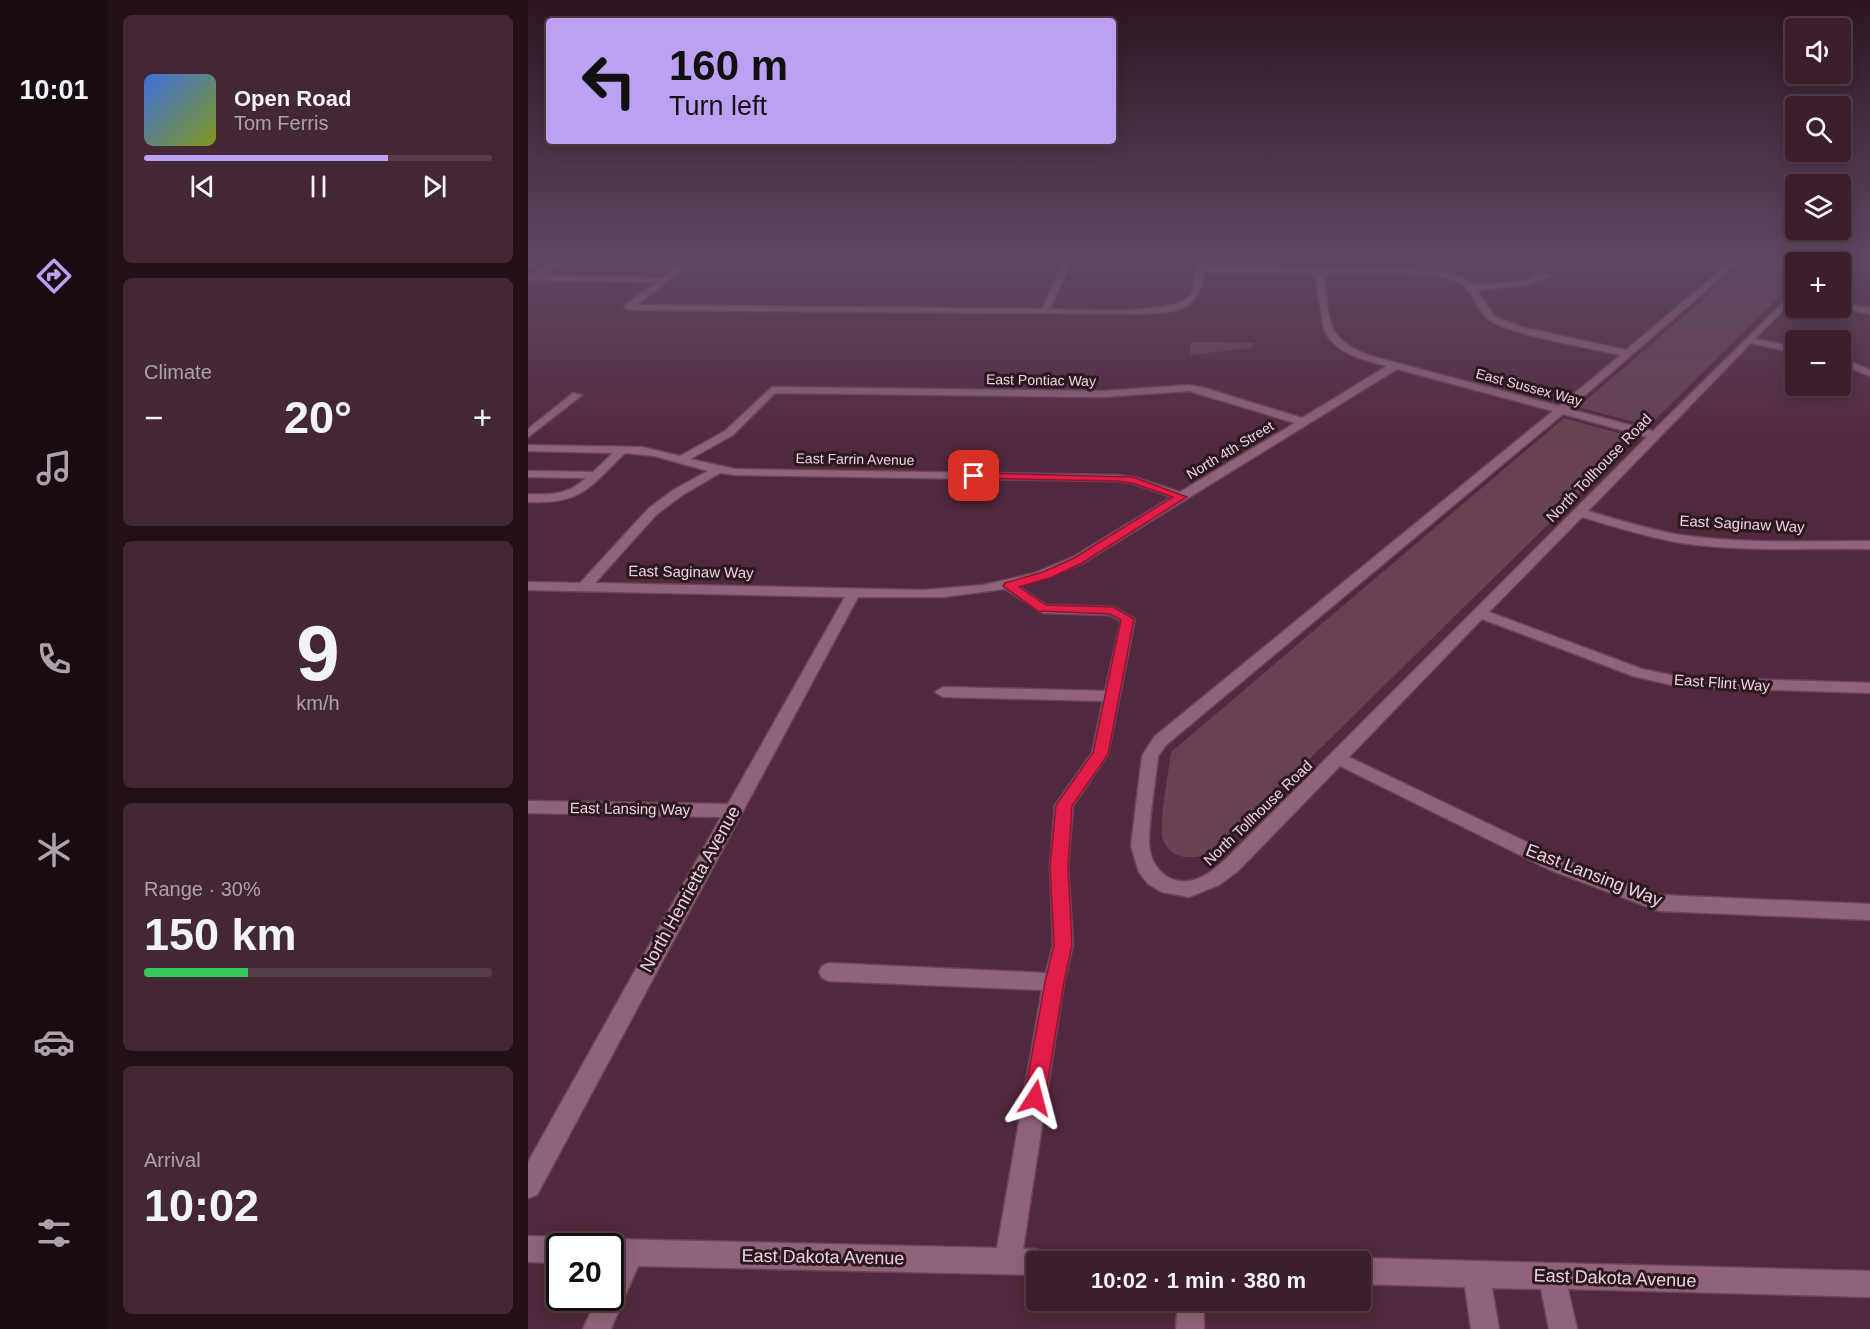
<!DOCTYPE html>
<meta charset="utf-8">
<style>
body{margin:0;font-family:Helvetica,sans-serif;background:#442736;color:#f1f3f6;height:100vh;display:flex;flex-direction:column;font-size:22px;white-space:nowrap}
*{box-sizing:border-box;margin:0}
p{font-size:20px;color:#ada2aa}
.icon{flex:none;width:33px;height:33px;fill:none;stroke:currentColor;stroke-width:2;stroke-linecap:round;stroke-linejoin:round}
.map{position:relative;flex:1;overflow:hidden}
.drawer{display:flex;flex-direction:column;gap:15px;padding:15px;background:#221019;width:420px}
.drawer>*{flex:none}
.banner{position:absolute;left:18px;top:18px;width:570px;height:126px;border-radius:6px;box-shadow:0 3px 15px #0003,0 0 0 2px #563c4a;background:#bca0f2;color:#111;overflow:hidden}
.controls{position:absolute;left:1257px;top:18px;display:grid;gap:12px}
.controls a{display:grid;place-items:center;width:66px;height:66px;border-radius:6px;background:#3d1e2e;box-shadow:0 3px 15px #0003,0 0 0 2px #563c4a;font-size:30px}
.speed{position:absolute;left:18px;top:1233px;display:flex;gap:12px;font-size:30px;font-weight:700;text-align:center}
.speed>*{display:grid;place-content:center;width:78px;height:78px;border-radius:50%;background:#3d1e2e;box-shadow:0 3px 15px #0003,0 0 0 2px #563c4a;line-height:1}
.speed .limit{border:3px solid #111;border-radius:9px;background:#fff;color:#111}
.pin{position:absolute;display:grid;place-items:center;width:51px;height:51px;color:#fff;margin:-26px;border-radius:12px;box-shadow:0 3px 9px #0006}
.me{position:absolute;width:66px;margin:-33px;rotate:9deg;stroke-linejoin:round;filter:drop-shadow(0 0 4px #0008)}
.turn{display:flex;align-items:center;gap:21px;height:126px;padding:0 24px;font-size:27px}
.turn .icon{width:78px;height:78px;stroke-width:2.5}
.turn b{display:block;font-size:42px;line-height:51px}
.big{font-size:45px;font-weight:800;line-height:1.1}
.drawer .card{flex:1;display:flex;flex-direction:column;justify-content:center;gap:9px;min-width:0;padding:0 21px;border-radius:9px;background:#442736}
.drawer .dial{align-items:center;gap:0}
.dial b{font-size:78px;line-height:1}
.song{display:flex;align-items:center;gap:18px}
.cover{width:72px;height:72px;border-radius:9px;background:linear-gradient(135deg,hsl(220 70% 55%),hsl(70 70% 35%))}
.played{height:6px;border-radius:3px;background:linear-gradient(90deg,#bca0f2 70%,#563c4a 70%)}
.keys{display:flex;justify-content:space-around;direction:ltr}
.heat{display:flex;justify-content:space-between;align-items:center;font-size:33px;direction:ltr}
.charge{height:9px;border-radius:4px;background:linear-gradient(90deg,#34c759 30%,#563c4a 0)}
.trip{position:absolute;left:498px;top:1251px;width:345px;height:60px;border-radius:6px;background:#3d1e2e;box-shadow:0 3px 15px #0003,0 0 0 2px #563c4a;font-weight:800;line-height:60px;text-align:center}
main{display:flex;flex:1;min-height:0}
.dock{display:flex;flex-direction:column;width:108px;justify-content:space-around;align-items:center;background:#180c12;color:#ada2aa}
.dock .icon{width:42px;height:42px}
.dock .on{color:#bca0f2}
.dock b{font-size:27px;color:#f1f3f6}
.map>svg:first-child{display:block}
.green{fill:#674254}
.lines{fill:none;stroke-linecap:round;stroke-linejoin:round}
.minor-casing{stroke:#694558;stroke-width:3}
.major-casing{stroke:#694558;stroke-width:3}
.minor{fill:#91637a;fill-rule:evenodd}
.major{fill:#9f86c6;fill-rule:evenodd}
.route{fill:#e11d48;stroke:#92132f;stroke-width:1.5}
.labels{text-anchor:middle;stroke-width:6;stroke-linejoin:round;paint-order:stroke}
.far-street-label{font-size:14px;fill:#edd2de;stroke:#2b1821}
.street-label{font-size:15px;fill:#edd2de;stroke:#2b1821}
.near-street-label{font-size:18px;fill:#edd2de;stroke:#2b1821}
</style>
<main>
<nav class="dock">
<b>10:01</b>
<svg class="icon on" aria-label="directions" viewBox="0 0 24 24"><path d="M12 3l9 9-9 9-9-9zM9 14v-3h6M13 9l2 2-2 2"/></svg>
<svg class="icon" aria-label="music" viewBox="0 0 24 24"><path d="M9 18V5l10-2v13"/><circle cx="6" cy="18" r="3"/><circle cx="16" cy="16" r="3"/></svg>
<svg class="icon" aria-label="phone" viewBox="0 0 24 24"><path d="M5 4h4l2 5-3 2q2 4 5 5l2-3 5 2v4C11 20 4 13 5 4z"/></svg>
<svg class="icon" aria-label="climate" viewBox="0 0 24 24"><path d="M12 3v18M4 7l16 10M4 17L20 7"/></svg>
<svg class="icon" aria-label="car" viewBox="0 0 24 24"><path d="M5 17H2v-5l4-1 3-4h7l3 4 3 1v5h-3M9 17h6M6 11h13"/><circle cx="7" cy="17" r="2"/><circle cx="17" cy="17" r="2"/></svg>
<svg class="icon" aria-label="filters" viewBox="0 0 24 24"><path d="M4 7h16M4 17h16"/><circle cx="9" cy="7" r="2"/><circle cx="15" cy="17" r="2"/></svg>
</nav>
<section class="drawer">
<div class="card">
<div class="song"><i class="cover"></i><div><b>Open Road</b><p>Tom Ferris</p></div></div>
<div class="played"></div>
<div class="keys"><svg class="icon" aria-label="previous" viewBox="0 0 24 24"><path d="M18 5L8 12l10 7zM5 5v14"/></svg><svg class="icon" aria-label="pause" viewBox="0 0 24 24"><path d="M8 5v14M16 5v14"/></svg><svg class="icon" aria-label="next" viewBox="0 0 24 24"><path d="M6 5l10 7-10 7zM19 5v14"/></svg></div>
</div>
<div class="card"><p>Climate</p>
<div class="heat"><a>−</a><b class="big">20°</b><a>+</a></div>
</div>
<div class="card dial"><b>9</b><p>km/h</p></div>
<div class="card"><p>Range · 30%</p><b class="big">150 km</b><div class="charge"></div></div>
<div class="card"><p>Arrival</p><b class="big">10:02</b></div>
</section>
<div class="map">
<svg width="1342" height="1329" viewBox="0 0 1342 1329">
<rect width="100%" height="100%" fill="#51283d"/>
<g class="green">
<path d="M1221 260H1283V262H1268L1267 281 1121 426 1050 407Z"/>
<path d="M663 342 725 343 724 348 661 355Z"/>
<path d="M1036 418 1108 438 688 851C671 859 644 863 635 840 630 826 641 769 643 752Z"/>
</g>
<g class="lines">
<g class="minor-casing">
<g id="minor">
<path d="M27 260H36L11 276 135 278 159 260H167L109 305 514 309 536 260H544L522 309C552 309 647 317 664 294L669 260H677L676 268 872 269 915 273 935 278 946 285 997 281 1017 273 1021 275 1020 277 999 285 949 290 966 316 993 327 1098 350 1205 260H1213L1041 409 1125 431 1268 290V297L1227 339 1268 347V353L1223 343 1060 511C1091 520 1122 530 1153 535 1216 544 1279 541 1342 541V549C1279 548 1215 552 1153 543 1119 537 1087 527 1054 517L961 612 1114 669 1152 677 1342 683V693L1152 687 1105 676 954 619 821 757 1036 860 1132 895 1342 904V920L1131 911 1022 870 812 766 710 871 691 885 661 897 634 892 620 884 611 872 603 846 614 756 626 737 1025 411 869 369 555 563 517 578 490 586 518 605 585 607 607 619 580 754 545 806 540 867 545 945 536 982 495 1249H508L517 1253 521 1262H508V1275L110 1266 83 1329H55L69 1298H82V1246H71L73 1243 82 1239 469 1248 514 990 301 981 294 978 291 972 294 966 301 963 518 973 525 945 522 867 527 805 564 753 575 701 415 697 407 692 415 687 577 691 593 621 582 615 515 613 477 589 416 597H330L9 1195 0 1198V1162L193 817 0 813V801L200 804 317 597 0 590V582L52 583 120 509 145 490 180 471 126 456 97 453C61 488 54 504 0 502V494C23 495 40 495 58 478L0 477V471L65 472 85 453 0 451V445L114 447 152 456 197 431 244 387 575 391 661 385 677 388 774 418 859 366C835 360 808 354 796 330L787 273 676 272C671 313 648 312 613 314L100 310 96 307 97 305 129 282 0 280V276ZM795 273C830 273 897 269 928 281 946 289 947 308 960 319 975 333 1067 349 1093 355L1031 406 843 356C794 338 803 319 795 273ZM661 391 767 423 652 492 609 478 589 475 207 469 162 459 205 435 247 393 575 397ZM1035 414 1119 437 696 861C686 869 674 880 660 881 638 884 622 865 621 844 621 816 627 785 630 756L638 745ZM192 473 207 475 589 481 603 483 644 497 545 557 507 573 455 585 395 590 67 583 128 515 153 496Z"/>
<path d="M1289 260H1297L1289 262Z"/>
<path d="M1312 303 1342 308V314L1312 308Z"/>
<path d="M1312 357 1342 370V376L1312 364Z"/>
<path d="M45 393 54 395 0 437V429Z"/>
<path d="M0 1236 32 1237 41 1241 43 1246H32V1263L0 1262Z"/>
<path d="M832 1258 1342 1271V1297L1040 1289 1049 1329H1021L1013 1289 964 1288 971 1329H943L937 1287 832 1284V1262H823Z"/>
<path d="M650 1300H676V1329H648Z"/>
</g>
</g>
<g class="major-casing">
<path id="major" d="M5 260H14L0 269V264Z"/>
</g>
<use href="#minor" class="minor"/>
<use href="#major" class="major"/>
</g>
<linearGradient id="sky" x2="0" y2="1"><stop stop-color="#2d1622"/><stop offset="0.58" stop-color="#5f4862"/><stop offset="1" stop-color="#5f4862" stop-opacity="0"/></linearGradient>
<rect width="1342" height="447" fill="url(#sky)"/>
<path class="route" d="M446 473 605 477 659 497 554 563 524 577 491 587 518 605 585 607 606 619 580 754 544 806 540 867 544 945 536 982 517 1098 514 1105 507 1108 499 1105 496 1098 517 982 526 945 522 867 528 805 565 753 593 620 582 614 510 611 475 586 477 583 515 572 546 558 645 497 604 483 589 481 442 478V474Z"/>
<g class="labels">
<g class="far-street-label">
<text transform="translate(513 380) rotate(1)" y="5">East Pontiac Way</text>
<text transform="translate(1001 387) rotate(15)" y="5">East Sussex Way</text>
<text transform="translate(702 450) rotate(-31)" y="5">North 4th Street</text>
<text transform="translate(327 459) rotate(1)" y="5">East Farrin Avenue</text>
</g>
<g class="street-label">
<text transform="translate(1071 468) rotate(-46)" y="5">North Tollhouse Road</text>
<text transform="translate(1214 524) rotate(3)" y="5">East Saginaw Way</text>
<text transform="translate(163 572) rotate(1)" y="5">East Saginaw Way</text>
<text transform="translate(1194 683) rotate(4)" y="5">East Flint Way</text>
<text transform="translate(102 809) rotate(1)" y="5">East Lansing Way</text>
<text transform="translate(730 813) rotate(-44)" y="5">North Tollhouse Road</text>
</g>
<g class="near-street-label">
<text transform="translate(1066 875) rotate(21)" y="6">East Lansing Way</text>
<text transform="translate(162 889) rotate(-61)" y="6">North Henrietta Avenue</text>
<text transform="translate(295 1257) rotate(1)" y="6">East Dakota Avenue</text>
<text transform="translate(1087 1278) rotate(2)" y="6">East Dakota Avenue</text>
</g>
</g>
</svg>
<div class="controls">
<a><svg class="icon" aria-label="sound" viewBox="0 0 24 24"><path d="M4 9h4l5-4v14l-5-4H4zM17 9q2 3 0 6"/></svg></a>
<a><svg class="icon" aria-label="search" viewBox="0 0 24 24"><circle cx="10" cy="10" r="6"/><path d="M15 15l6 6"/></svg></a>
<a><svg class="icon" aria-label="layers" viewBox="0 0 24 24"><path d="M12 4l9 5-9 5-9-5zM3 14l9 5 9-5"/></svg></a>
<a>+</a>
<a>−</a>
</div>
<div class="speed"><div class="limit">20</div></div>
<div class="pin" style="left:446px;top:476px;background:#d93025"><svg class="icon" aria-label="arrive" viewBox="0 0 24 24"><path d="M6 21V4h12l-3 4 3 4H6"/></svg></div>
<svg class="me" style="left:507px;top:1098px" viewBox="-20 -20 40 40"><path d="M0-17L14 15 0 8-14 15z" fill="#e11d48" stroke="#fff" stroke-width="4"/></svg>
<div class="trip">10:02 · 1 min · 380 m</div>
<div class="banner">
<div class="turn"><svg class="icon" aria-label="left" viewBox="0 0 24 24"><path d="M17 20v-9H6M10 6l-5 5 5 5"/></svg><div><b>160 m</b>Turn left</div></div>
</div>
</div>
</main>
